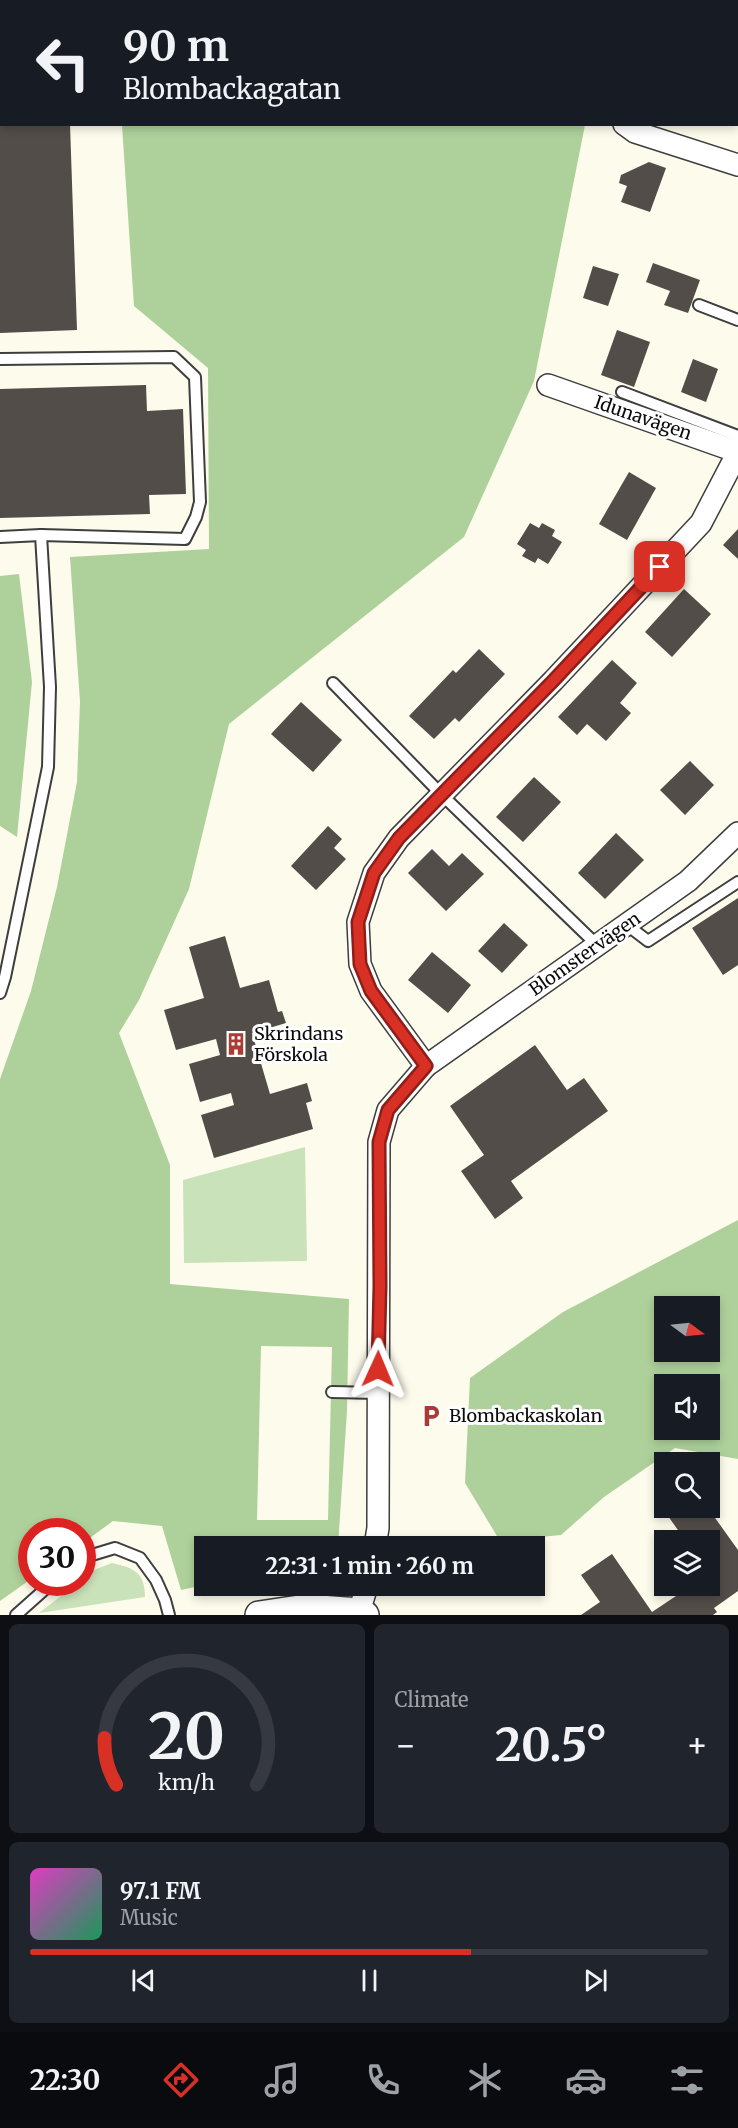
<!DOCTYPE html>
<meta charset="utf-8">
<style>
body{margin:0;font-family:Merriweather,serif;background:#20242c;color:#f1f3f6;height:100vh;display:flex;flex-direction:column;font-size:22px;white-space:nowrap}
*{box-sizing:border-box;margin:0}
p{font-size:20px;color:#9ea1a6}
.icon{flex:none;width:33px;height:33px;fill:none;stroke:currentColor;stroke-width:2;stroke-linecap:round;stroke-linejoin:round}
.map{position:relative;height:1615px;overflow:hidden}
.side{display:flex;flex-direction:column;gap:9px;padding:9px;background:#0d0f14;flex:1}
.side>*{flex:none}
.hud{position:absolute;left:0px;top:0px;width:738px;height:126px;box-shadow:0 3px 9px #0003;background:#171b24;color:#f1f3f6;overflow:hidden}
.needle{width:39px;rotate:105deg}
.buttons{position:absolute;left:654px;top:1296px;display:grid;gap:12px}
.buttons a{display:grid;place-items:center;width:66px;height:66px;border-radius:0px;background:#171b24;box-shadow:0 3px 9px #0003;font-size:30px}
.speed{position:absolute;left:18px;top:1518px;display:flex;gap:12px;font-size:30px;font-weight:700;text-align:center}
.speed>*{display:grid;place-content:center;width:78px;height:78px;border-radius:50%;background:#171b24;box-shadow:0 3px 9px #0003;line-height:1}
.speed .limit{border:9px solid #d22;background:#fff;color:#111}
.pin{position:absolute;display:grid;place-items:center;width:51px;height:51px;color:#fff;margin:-26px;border-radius:12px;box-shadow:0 3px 9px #0006}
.me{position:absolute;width:66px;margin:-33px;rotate:1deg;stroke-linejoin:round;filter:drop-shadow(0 0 4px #0008)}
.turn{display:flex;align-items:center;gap:21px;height:126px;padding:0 24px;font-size:27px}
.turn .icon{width:78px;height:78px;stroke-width:2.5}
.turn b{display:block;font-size:42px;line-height:51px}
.big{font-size:45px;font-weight:700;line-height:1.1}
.side .tile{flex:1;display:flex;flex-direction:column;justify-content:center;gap:9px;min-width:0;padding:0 21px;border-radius:9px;background:#20242c}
.side .dial{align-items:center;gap:0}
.dial svg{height:156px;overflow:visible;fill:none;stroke:#363941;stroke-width:7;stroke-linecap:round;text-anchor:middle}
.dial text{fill:#f1f3f6;stroke:none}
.song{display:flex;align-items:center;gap:18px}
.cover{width:72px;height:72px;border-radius:9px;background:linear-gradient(135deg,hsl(310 70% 55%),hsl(150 70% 35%))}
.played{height:6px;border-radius:3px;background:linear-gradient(90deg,#d93025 65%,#363941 65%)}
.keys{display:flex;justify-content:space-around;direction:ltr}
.heat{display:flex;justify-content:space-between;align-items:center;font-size:33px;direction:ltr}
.side .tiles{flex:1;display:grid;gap:9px;grid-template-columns:1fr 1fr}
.tile:last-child{grid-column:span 2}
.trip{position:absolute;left:194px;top:1536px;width:351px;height:60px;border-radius:0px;background:#171b24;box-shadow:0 3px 9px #0003;font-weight:700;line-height:60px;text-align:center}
.menu{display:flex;height:96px;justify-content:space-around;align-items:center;background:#090b0e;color:#9ea1a6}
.menu .icon{width:42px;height:42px}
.menu .current{color:#d93025}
.menu b{font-size:27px;color:#f1f3f6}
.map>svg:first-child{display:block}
.green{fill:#cae2ba}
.forest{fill:#aed19b;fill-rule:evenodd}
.building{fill:#524d49}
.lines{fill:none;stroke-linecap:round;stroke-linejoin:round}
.service-casing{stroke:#3e3e3e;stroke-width:14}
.minor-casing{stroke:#3e3e3e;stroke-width:24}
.tertiary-casing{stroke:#3e3e3e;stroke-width:30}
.service{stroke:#fff;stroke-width:10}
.minor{stroke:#fff;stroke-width:21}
.tertiary{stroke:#fff;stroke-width:27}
.route-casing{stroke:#8d1f18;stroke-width:15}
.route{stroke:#d93025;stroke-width:10}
.labels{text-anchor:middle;stroke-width:6;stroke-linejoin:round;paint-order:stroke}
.street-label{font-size:18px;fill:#0b0b0b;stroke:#fff}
.poi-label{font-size:18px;fill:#0b0b0b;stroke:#fff;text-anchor:start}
</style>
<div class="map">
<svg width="738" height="1615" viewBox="0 0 738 1615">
<rect width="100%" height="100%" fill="#fdfbeb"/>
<g class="green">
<path d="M305 1147 307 1261 184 1263 183 1180Z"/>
<path d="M112 1563C135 1568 145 1573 145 1597L39 1613 78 1583 82 1582 83 1579 94 1570Z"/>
</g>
<g class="forest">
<path d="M0 0H520L523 1 2 2 0 16Z"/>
<path d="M122 125H585L534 381 464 537 229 724 189 889 139 1000 119 1033 170 1165V1284L349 1299 347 1411 338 1546H204V1585L181 1590 162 1526 113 1521 83 1543 82 1532H32L31 1579 0 1601V1079L31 991 57 887 77 782 80 702 70 557 209 549 208 368 134 306ZM261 1346 332 1347 328 1520H257Z"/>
<path d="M19 574 32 682 17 837 0 826V576Z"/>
<path d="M738 1220V1459L675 1448 604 1497 561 1535 500 1541 465 1483 470 1378 563 1312ZM710 1306V1352H664V1306ZM710 1384V1430H664V1384Z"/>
</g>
<g class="building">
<path d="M0 124H70L77 330 0 333Z"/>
<path d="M649 162 666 168 650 212 621 202 627 186 619 183 621 175Z"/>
<path d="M653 263 700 280 688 313 664 305 670 291 646 282Z"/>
<path d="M593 266 619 274 608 306 583 298Z"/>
<path d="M617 330 650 342 634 387 601 375Z"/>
<path d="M693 359 718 369 706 402 681 392Z"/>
<path d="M146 385 147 411 183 409 186 494 149 495 150 514 0 518V389Z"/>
<path d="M629 472 656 488 627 540 599 524Z"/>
<path d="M530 523 539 528 542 523 555 530 552 536 562 542 548 564 538 558 535 563 522 556 526 550 517 544Z"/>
<path d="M738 529V559L723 545Z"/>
<path d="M684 589 711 614 672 657 645 632Z"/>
<path d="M479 649 505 674 459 722 455 718 434 739 409 716 453 670 456 673Z"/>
<path d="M612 660 637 683 620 703 631 713 606 741 587 724 577 735 558 717Z"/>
<path d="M301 702 342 740 313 772 271 734Z"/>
<path d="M690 761 714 785 685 815 660 790Z"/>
<path d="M534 777 561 802 523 842 496 817Z"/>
<path d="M328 826 342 839 334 848 346 859 316 890 291 866Z"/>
<path d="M616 833 644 860 605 899 578 873Z"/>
<path d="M432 849 449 866 462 853 484 874 446 911 408 873Z"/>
<path d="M738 898V965L723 975 692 928Z"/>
<path d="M504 923 528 945 502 973 478 951Z"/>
<path d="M225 936 240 988 269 980 278 1012 282 1011 286 1023 252 1033 270 1094 307 1083 312 1101 306 1103 313 1129 214 1158 201 1115 234 1105 231 1093 200 1102 189 1064 220 1055 216 1039 176 1050 164 1010 204 998 189 947Z"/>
<path d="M432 952 471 985 448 1013 408 980Z"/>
<path d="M535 1045 567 1090 584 1078 608 1111 511 1181 523 1198 495 1219 461 1171 484 1155 450 1106Z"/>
<path d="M680 1508H708L738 1550V1591L714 1608 717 1612 713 1615H581L600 1602 581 1575 612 1554 652 1612 691 1586H710V1540H685L668 1516Z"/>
</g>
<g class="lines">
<g class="service-casing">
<g id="service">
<path d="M699 305 738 320"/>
<path d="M0 359 174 357 195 377 200 502 196 517 185 539 41 535 50 687 48 767 5 977 0 993"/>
<path d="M622 392 738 436"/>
<path d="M0 537 41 535"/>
<path d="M333 683 442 795 598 946"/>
<path d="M627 925 648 941 738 882"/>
<path d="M332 1392 378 1393"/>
<path d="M82 1558 115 1548 140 1558 156 1580 165 1600 169 1615"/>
<path d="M16 1615 53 1582"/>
</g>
</g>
<g class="minor-casing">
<g id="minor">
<path d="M581 0V2"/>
<path d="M624 124 635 132 738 165"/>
<path d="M426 1066 371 991 360 964 358 922 374 873 399 838 553 681 701 523 738 452 548 385"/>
<path d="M375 1546 378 1528 379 1142 388 1110 426 1066 688 881 738 833"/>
<path d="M359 1612 367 1586"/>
</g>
</g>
<g class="tertiary-casing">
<path id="tertiary" d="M259 1615 306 1608 359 1612 365 1615"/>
</g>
<use href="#service" class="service"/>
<use href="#minor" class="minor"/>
<use href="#tertiary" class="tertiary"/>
</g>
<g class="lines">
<g class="route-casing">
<path id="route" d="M378 1369 380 1286 379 1142 388 1110 426 1066 371 991 360 964 358 922 374 873 399 838 553 681 660 567"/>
</g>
<use href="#route" class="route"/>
</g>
<defs>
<g id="building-bare" transform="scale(1.8)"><path d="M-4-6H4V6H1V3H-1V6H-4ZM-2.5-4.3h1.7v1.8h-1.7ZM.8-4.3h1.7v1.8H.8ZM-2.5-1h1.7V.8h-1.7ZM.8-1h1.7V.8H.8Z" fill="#a93c35" stroke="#fff" stroke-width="2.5" paint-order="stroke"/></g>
<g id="parking-bare" transform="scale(1.8)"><path d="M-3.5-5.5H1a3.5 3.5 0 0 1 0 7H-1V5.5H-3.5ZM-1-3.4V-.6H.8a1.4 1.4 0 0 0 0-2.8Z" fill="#a93c35" stroke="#fff" stroke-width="2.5" paint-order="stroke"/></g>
</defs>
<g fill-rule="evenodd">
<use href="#building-bare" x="236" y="1044"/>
<use href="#parking-bare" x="431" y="1416"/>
</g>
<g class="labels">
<g class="street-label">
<text transform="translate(643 418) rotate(19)" y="6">Idunavägen</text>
<text transform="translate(585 954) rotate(-35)" y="6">Blomstervägen</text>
</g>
<g class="poi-label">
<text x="254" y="1040">Skrindans<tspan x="254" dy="21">Förskola</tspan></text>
<text x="449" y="1422">Blombackaskolan</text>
</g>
</g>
</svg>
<div class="buttons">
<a><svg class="needle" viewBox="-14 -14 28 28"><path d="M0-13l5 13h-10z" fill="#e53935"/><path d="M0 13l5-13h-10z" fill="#9ea1a6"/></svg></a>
<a><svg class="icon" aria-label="sound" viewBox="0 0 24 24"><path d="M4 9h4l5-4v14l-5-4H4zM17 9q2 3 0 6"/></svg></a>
<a><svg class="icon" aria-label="search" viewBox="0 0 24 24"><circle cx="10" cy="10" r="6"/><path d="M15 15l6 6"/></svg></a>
<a><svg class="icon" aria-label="layers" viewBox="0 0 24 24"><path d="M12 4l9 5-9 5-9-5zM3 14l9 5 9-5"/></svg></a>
</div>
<div class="speed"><div class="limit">30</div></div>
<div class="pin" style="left:660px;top:567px;background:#d93025"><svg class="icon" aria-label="arrive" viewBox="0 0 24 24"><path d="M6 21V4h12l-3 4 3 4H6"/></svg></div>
<svg class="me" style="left:378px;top:1369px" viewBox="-20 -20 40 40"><path d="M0-17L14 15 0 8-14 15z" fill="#d93025" stroke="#fff" stroke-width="4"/></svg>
<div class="trip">22:31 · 1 min · 260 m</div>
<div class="hud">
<div class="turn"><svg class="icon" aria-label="left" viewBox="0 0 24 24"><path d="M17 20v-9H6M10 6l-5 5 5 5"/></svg><div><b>90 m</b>Blombackagatan</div></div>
</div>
</div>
<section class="side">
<div class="tiles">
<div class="tile dial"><svg viewBox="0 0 100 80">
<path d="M14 69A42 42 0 1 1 86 69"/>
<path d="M14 69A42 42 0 0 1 8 45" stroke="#d93025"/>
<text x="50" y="56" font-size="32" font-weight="700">20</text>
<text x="50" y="72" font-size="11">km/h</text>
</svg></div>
<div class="tile"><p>Climate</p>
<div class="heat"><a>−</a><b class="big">20.5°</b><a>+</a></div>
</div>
<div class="tile">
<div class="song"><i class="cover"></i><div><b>97.1 FM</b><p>Music</p></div></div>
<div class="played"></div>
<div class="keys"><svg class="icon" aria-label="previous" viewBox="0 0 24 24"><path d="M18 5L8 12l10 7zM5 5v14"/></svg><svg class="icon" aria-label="pause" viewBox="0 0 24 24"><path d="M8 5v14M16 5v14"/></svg><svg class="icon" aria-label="next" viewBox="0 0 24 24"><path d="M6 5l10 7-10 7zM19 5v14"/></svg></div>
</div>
</div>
</section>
<nav class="menu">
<b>22:30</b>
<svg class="icon current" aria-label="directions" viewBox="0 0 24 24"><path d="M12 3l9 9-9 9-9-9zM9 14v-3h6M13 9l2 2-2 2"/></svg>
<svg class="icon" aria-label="music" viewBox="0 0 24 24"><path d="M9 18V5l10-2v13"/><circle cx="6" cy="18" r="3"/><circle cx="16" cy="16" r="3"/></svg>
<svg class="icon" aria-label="phone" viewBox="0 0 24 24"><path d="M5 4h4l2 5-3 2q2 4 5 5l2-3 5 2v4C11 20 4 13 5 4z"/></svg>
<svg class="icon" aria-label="climate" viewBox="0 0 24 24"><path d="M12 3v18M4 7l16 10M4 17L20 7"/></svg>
<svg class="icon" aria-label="car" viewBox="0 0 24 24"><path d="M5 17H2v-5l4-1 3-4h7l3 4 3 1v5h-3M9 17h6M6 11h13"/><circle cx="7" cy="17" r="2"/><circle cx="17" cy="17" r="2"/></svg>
<svg class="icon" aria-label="filters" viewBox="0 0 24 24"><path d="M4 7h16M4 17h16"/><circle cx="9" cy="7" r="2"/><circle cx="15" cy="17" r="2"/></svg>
</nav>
